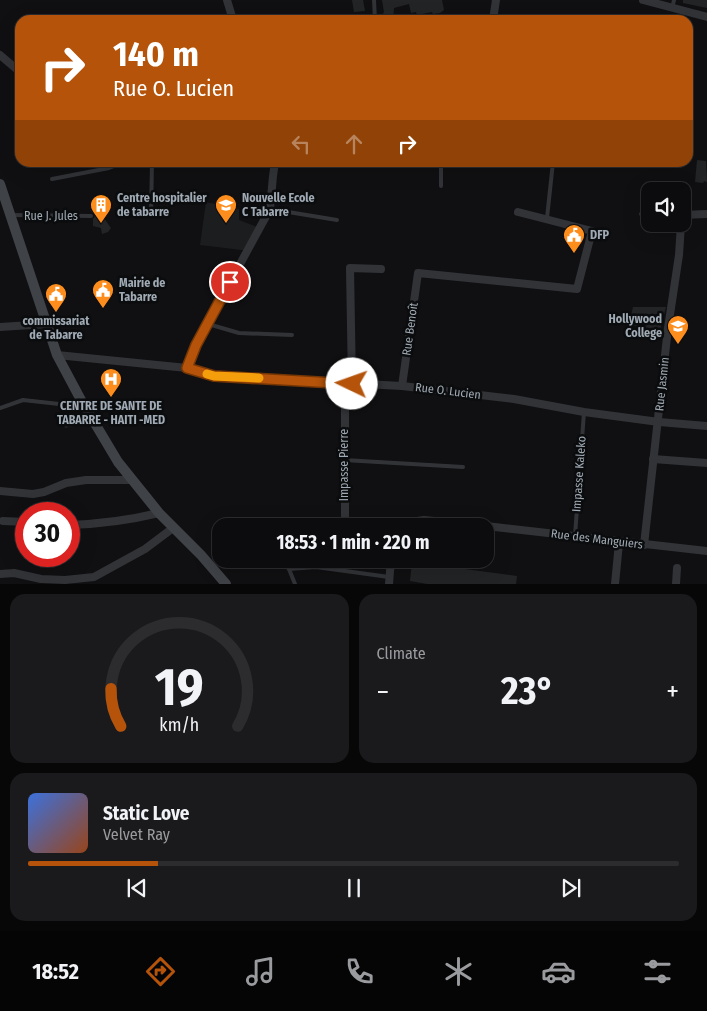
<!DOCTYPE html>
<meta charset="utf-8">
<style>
body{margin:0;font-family:"Fira Sans Condensed",sans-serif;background:#1a1a1c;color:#f1f3f6;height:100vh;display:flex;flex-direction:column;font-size:19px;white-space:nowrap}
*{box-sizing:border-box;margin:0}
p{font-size:16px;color:#9a9b9e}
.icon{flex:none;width:28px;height:28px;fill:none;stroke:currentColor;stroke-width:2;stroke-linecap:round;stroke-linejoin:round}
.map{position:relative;height:584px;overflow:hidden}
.sheet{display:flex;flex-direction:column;gap:10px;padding:10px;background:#070708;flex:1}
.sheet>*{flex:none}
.hud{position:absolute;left:15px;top:15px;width:678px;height:152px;border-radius:15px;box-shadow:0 5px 20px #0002,0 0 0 1px #2c2c2e;background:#b45309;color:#fff;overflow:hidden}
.fabs{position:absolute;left:641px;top:182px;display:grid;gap:10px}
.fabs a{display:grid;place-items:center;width:50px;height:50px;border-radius:10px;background:#0c0c0e;box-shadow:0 5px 20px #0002,0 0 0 1px #2c2c2e;font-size:25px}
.speed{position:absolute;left:15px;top:502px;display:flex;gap:10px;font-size:25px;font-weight:700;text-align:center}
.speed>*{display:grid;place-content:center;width:65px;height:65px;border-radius:50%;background:#0c0c0e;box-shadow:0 5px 20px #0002,0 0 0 1px #2c2c2e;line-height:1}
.speed .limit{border:8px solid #d22;background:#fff;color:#111}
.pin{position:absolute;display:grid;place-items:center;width:42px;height:42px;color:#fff;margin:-21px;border:2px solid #fff;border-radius:50%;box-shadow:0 1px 5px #0007}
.me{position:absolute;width:55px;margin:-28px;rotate:273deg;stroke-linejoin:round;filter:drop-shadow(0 0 4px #0008)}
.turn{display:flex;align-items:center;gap:18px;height:105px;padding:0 15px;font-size:22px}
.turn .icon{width:65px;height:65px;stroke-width:2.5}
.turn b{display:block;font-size:35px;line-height:42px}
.lanes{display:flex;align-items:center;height:48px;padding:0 15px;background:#0003;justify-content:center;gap:25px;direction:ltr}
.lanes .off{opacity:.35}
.big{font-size:38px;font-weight:700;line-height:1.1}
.sheet .tile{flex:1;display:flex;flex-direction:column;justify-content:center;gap:8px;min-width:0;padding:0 18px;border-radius:15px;background:#1a1a1c}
.sheet .dial{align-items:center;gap:0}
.dial svg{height:130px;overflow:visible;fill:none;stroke:#2c2c2e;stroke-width:7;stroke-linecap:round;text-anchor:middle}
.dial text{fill:#f1f3f6;stroke:none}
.song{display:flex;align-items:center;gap:15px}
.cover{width:60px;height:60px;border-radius:8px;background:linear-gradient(135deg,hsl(220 70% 55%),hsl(20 70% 35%))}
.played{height:5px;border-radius:2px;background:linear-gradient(90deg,#b45309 20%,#2c2c2e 20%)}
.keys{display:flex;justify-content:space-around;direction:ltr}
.heat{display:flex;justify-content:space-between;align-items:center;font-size:28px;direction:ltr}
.sheet .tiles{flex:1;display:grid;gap:10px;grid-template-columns:1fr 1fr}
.tile:last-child{grid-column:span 2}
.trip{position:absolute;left:212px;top:518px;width:282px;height:50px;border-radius:15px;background:#0c0c0e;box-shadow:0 5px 20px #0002,0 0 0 1px #2c2c2e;font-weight:700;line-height:50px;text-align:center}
.tabs{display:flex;height:80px;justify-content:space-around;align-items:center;background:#050506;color:#9a9b9e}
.tabs .icon{width:35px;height:35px}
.tabs .selected{color:#b45309}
.tabs b{font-size:22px;color:#f1f3f6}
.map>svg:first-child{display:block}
.built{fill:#1c1d1f}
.building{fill:#232426}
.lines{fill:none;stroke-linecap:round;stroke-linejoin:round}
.lane{stroke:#313337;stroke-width:4}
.street{stroke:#313337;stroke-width:8}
.secondary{stroke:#3f4247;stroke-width:10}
.route-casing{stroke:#753606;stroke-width:12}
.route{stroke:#b45309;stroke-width:9}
.slow{stroke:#f59e0b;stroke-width:9}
.labels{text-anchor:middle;stroke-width:5;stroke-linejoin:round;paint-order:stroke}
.poi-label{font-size:12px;font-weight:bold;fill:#a0aab4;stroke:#0b0c0d;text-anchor:start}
.street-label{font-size:12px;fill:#a0aab4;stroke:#0b0c0d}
</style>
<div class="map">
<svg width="707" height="584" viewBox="0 0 707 584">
<rect width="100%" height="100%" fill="#101012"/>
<path class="built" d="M206 202 239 209V220L260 228 250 251 200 245Z"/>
<g class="building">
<path d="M352 0H363L365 11 354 12Z"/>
<path d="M382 0H442L444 10 440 13 433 14 432 12 417 15 416 12 411 13 409 4 394 8 393 20H379L384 12Z"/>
<path d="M683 0H707V8L683 3Z"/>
<path d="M697 160 706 161 707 182 704 181 703 183 695 182Z"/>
<path d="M90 210 99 211 111 228 108 232 102 234 101 228 93 226V219L95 216Z"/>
<path d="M633 307H666L660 330 629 325Z"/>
<path d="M74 415 79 425 65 428 61 417Z"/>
<path d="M412 562 517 576 516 584H427L410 581Z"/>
</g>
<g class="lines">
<g class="lane">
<path d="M374 0 375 20"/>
<path d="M672 9 674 0"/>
<path d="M479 20 492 18"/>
<path d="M441 162V186"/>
<path d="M52 179 109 168 124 162"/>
<path d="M270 209 337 220"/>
<path d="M641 214H650"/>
<path d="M11 215 91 216"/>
<path d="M151 215 152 162"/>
<path d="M547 218 553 162"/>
<path d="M208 324 239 333 292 335"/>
<path d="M0 408 23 400 59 404 81 400"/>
<path d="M344 460 463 467"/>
<path d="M575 536 584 412"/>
<path d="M282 559 289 569 295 584"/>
<path d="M289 569 316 567 389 577"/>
</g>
<g class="street">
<path d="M227 0 233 20"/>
<path d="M643 0 707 17"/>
<path d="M493 20 496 0"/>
<path d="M0 55 20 72"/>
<path d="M682 215 707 214"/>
<path d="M0 327 47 324"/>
<path d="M57 355 187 368 214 376 402 386 514 399 584 412 659 422 707 426"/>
<path d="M187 368 196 345 270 209 273 176 275 162"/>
<path d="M352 384 350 268 381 269"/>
<path d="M402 386 418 273 577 289 592 231 518 212"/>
<path d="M653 459 707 463"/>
<path d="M0 491 33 494 44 492 66 483 86 480H132"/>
<path d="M345 516V383"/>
<path d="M3 521 26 522"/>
<path d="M69 525C100 524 130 520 159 513"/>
<path d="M401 526 404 523 424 520 486 526"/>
<path d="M486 526 707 551"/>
<path d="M644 545 668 328 679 255 681 224"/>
<path d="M0 574 14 573 41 579 65 580 94 577 145 549 173 528"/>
<path d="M389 584 391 559"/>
<path d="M615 584 619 543"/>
<path d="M676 584 677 568"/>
</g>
<path class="secondary" d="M0 184 57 355 81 400 118 462 159 513 201 555 226 584"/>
</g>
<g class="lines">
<g class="route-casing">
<path id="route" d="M230 282 196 345 187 368 214 376 352 384"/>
</g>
<use href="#route" class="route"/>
<path class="slow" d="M207 374 214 376 259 378"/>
</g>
<defs>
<g id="building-pin" transform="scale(1.125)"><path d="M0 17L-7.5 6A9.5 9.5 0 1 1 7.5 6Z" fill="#fd8d1d" stroke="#0b0c0d"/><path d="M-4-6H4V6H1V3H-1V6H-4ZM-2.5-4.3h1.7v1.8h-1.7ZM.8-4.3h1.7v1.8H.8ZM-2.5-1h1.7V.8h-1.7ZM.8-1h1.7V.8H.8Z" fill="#fff"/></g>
<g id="university-pin" transform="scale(1.125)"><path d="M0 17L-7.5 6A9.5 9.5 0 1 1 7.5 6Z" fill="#fd8d1d" stroke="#0b0c0d"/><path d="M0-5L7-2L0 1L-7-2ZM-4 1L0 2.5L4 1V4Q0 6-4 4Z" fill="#fff"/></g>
<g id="civic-pin" transform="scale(1.125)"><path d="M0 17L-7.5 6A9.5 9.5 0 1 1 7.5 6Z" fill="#fd8d1d" stroke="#0b0c0d"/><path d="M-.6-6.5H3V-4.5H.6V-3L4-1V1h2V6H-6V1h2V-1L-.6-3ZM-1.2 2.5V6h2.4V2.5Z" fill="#fff"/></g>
<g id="hospital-pin" transform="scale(1.125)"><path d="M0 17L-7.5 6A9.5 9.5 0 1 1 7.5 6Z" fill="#fd8d1d" stroke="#0b0c0d"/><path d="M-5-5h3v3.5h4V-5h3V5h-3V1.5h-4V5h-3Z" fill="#fff"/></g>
</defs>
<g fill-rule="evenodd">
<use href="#building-pin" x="101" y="205"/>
<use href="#university-pin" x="226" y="205"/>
<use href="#civic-pin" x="574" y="235"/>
<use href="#civic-pin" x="103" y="290"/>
<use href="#civic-pin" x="56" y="294"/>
<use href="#university-pin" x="678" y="326"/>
<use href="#hospital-pin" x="111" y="379"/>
</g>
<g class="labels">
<g class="poi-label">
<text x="117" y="202">Centre hospitalier<tspan x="117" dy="14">de tabarre</tspan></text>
<text x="242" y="202">Nouvelle Ecole<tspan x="242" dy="14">C Tabarre</tspan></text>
<text x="590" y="239">DFP</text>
<text x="119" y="287">Mairie de<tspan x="119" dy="14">Tabarre</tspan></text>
<text x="662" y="323" text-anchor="end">Hollywood<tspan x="662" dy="14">College</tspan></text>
<text x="56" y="325" text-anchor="middle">commissariat<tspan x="56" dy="14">de Tabarre</tspan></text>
<text x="111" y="410" text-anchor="middle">CENTRE DE SANTE DE<tspan x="111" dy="14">TABARRE - HAITI -MED</tspan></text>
</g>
<g class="street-label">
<text x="51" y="220">Rue J. Jules</text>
<text transform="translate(410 329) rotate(-82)" y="4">Rue Benoît</text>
<text transform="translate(662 384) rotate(-84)" y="4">Rue Jasmin</text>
<text transform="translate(448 391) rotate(7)" y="4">Rue O. Lucien</text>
<text transform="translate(344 465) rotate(-90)" y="4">Impasse Pierre</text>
<text transform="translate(579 474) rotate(-86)" y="4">Impasse Kaleko</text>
<text transform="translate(597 539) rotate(7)" y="4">Rue des Manguiers</text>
</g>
</g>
</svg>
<div class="fabs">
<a><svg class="icon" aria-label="sound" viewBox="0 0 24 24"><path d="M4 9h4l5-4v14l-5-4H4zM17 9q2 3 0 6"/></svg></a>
</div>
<div class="speed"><div class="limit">30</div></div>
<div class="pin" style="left:230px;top:282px;background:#d93025"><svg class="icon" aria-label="arrive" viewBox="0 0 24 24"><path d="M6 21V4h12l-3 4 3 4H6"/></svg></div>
<svg class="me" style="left:352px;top:384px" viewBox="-20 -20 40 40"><circle r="19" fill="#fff"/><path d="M0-13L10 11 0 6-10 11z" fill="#b45309"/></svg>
<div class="trip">18:53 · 1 min · 220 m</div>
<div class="hud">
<div class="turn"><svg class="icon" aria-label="right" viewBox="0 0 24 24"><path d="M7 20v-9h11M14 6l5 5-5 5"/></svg><div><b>140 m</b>Rue O. Lucien</div></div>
<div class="lanes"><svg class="icon off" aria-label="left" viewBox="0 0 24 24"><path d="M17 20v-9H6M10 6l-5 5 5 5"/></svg><svg class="icon off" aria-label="ahead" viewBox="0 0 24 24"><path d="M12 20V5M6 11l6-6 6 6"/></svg><svg class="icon" aria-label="right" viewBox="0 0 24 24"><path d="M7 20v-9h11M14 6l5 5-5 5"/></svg></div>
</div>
</div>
<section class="sheet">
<div class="tiles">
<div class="tile dial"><svg viewBox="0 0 100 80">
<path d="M14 69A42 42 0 1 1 86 69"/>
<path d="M14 69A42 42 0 0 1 8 46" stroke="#b45309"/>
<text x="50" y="56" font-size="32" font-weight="700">19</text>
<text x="50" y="72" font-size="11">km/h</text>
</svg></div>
<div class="tile"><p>Climate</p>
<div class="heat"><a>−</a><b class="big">23°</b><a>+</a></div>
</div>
<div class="tile">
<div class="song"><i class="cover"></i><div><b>Static Love</b><p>Velvet Ray</p></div></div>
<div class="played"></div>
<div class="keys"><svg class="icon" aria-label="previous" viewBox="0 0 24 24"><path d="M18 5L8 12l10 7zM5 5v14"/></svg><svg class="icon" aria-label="pause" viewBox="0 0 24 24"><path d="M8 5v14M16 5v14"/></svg><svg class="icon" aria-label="next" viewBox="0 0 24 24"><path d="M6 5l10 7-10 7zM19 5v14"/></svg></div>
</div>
</div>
</section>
<nav class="tabs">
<b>18:52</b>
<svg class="icon selected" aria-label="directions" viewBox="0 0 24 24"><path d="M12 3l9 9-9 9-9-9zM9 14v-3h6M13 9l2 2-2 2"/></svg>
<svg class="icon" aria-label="music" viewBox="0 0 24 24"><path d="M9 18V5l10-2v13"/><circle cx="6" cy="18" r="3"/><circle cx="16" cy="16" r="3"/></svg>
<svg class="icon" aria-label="phone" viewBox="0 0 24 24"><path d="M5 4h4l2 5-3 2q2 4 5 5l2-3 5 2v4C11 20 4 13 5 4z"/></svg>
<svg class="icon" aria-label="climate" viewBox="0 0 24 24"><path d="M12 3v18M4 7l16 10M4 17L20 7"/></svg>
<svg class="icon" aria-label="car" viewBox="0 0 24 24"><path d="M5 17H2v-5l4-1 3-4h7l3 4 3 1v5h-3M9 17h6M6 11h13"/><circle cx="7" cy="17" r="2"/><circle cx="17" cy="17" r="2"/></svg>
<svg class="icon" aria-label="filters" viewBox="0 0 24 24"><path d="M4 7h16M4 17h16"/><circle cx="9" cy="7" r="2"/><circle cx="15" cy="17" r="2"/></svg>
</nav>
